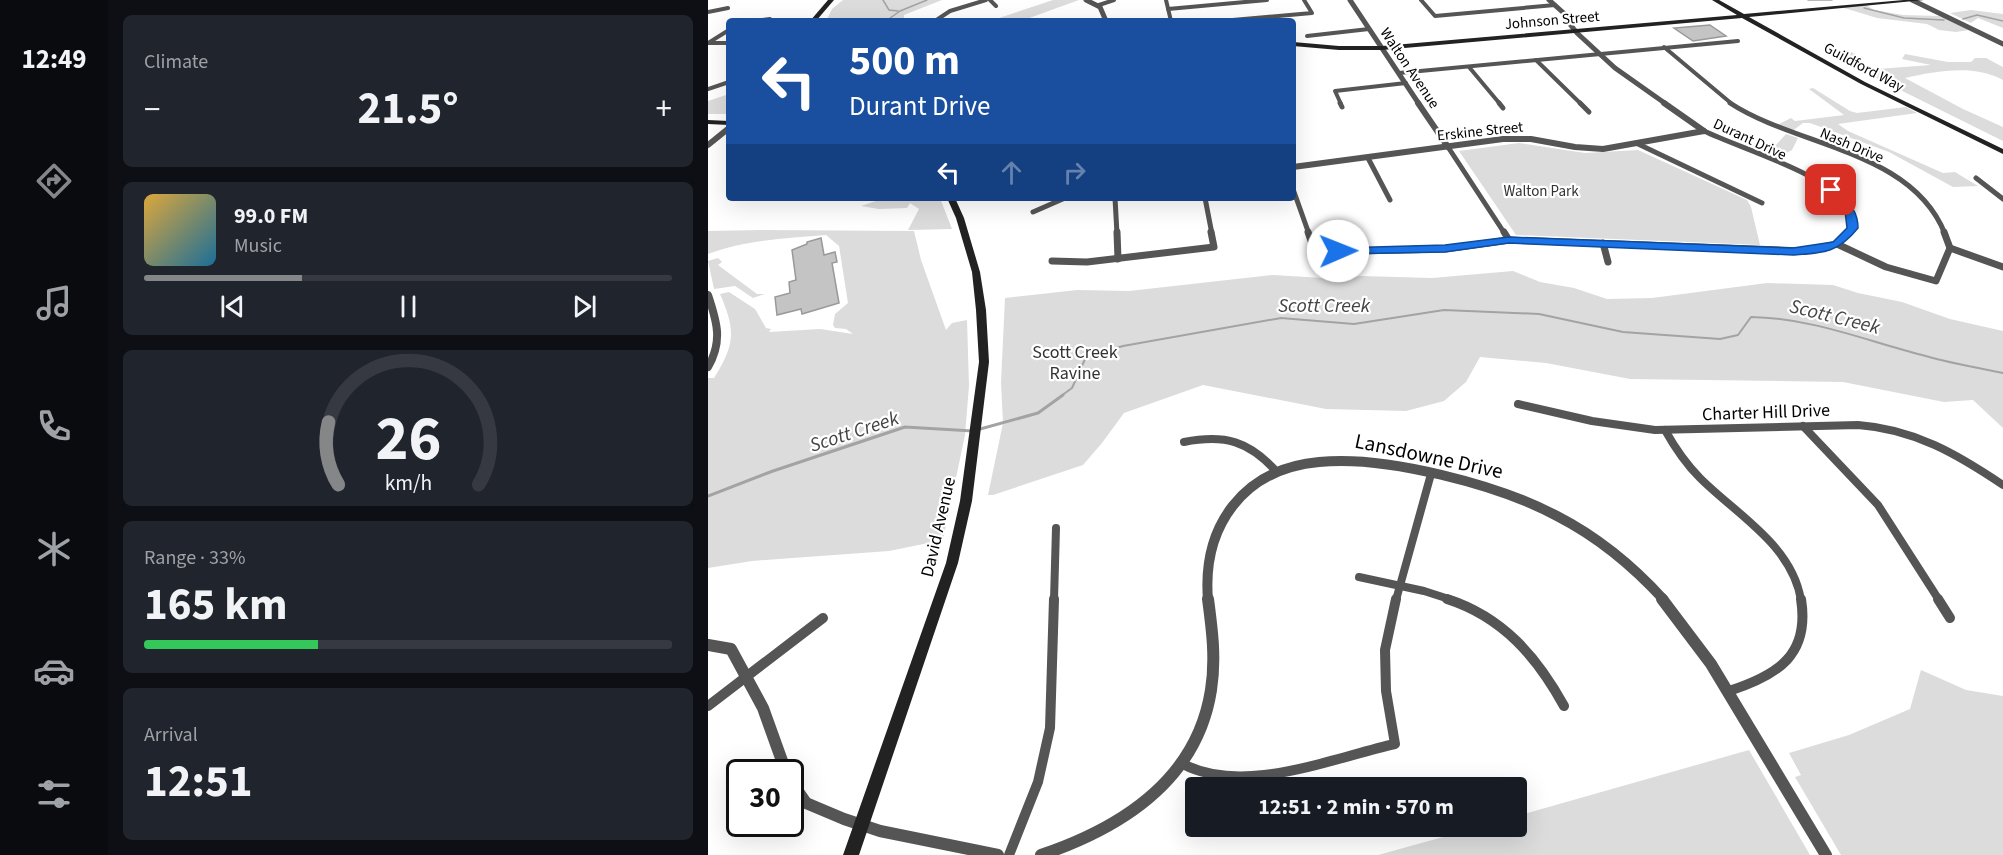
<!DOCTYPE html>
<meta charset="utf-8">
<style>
body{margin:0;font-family:"Source Sans 3",sans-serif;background:#20242c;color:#f1f3f6;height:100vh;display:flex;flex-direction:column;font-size:22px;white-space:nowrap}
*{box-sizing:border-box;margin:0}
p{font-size:20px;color:#9ea1a6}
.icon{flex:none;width:33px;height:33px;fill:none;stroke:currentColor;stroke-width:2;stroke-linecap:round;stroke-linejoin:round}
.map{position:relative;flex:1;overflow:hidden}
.panel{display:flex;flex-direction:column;gap:15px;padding:15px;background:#0d0f14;width:600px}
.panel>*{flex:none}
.hud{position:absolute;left:18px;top:18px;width:570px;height:183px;border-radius:6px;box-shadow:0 6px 24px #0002;background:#1a4fa0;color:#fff;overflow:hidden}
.speed{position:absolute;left:18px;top:759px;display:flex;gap:12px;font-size:30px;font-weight:700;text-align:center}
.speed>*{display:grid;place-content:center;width:78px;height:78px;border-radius:50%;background:#171b24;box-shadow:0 6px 24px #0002;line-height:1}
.speed .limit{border:3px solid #111;border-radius:9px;background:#fff;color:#111}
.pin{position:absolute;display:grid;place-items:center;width:51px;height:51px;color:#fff;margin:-26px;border-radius:12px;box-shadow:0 3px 9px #0006}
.me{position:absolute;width:66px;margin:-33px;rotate:89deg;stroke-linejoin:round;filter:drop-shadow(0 0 4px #0008)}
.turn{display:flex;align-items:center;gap:21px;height:126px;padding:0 24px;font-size:27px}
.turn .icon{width:78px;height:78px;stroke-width:2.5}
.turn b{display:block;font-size:42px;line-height:51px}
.lanes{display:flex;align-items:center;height:57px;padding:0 24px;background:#0003;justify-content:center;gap:30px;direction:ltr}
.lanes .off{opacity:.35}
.big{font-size:45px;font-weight:700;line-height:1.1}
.panel .tile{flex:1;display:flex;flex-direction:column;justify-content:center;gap:9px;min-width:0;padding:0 21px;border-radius:9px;background:#20242c}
.panel .dial{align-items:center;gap:0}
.dial svg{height:156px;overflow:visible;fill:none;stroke:#363941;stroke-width:7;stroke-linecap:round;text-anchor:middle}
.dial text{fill:#f1f3f6;stroke:none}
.song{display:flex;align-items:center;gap:18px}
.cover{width:72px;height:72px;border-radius:9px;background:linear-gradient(135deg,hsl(40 70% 55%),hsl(200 70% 35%))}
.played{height:6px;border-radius:3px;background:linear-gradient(90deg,#858687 30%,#363941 30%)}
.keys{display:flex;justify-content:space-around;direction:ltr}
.heat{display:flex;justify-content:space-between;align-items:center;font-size:33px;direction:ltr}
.charge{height:9px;border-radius:4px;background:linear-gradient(90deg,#34c759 33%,#363941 0)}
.trip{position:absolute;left:477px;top:777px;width:342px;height:60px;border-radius:6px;background:#171b24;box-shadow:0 6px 24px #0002;font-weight:700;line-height:60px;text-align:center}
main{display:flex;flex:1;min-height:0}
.dock{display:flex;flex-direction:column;width:108px;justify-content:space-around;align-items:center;background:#090b0e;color:#9ea1a6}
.dock .icon{width:42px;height:42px}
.dock .on{color:#858687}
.dock b{font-size:27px;color:#f1f3f6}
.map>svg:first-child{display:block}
.green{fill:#dcdcdc}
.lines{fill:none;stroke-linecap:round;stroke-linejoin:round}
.stream-far2{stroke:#a3a3a3;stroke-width:1.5}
.stream-far1{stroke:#a3a3a3;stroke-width:2}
.stream{stroke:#a3a3a3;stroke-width:3}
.building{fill:#c4c4c4;stroke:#999;stroke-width:1.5}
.minor-far4{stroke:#555;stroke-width:4}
.minor-far3{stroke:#555;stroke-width:5}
.minor-far2{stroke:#555;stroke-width:7}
.minor-far1{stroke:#555;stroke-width:8}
.minor{stroke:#555;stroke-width:10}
.tertiary-far4{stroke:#555;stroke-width:5}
.tertiary-far3{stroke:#555;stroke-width:6}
.tertiary-far2{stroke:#555;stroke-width:8}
.tertiary-far1{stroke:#555;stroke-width:10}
.tertiary{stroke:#555;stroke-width:12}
.secondary{fill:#222;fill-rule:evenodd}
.route{fill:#1a73e8;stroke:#114b97;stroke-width:1.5}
.labels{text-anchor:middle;stroke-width:4.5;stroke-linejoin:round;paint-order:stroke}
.far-street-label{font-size:15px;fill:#000;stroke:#fff}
.far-park-label{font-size:15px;fill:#333;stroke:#fff}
.park-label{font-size:18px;fill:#333;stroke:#fff}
.street-label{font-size:18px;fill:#000;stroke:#fff}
.water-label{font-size:20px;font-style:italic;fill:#444;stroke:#fff}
.near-street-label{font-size:21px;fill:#000;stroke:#fff}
</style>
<main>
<nav class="dock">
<b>12:49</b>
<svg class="icon on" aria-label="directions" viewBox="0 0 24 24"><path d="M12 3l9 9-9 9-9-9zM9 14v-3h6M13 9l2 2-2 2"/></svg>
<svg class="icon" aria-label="music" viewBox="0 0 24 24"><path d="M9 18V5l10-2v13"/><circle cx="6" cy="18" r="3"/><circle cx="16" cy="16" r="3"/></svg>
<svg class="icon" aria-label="phone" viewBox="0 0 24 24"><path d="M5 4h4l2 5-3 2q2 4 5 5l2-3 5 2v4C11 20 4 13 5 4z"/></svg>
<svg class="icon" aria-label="climate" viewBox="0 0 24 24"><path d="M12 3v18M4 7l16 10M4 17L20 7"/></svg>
<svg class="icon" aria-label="car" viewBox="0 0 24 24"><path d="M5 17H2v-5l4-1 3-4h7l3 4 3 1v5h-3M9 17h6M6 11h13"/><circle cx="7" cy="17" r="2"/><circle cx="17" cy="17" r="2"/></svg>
<svg class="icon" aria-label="filters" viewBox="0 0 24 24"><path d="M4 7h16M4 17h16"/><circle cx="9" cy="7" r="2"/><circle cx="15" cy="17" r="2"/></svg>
</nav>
<section class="panel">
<div class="tile"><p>Climate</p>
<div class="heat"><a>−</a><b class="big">21.5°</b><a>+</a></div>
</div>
<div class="tile">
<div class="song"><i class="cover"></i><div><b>99.0 FM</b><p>Music</p></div></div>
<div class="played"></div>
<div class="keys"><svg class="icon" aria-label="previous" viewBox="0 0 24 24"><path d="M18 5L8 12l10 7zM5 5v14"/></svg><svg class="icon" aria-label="pause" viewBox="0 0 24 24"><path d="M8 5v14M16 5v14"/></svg><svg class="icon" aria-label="next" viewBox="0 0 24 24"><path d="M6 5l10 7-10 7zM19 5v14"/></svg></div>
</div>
<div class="tile dial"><svg viewBox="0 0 100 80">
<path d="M14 69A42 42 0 1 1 86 69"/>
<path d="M14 69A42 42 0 0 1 9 37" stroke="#858687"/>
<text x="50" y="56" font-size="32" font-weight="700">26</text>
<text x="50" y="72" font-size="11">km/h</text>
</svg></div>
<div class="tile"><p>Range · 33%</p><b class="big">165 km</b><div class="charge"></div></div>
<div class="tile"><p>Arrival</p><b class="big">12:51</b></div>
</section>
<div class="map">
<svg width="1295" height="855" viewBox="0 0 1295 855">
<rect width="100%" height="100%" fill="#fff"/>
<g class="green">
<path d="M135 0H234L196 15V21H118L124 9Z"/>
<path d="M345 0H371L313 21H282Z"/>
<path d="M1158 5 1166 10 1195 15 1231 16 1261 30 1248 32 1231 30 1219 24 1169 18 1133 7Z"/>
<path d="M1263 10 1295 14V28L1270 18 1263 23 1242 13Z"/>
<path d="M1141 51 1149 55 1143 62 1156 70 1223 65 1194 59 1197 54 1240 62H1263L1267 58H1278L1295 67V80C1266 64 1228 71 1197 78L1255 109 1295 127V141L1156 72 1126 55Z"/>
<path d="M1105 88 1142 111 1149 113 1198 107 1209 113 1130 124 1140 131 1235 173 1247 172 1270 186 1245 187 1181 152 1102 123H1095L1083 132 1067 126 1083 118 1087 121 1136 115 1101 89Z"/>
<path d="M21 94V114H0V101Z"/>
<path d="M1078 134 1090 138 1084 150 1064 161 1052 156 1068 145Z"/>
<path d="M811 143 877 153 930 150 1039 200 1043 207 1052 245 808 235 751 151Z"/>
<path d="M177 198H232L244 229 200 230 211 209 202 203 199 208 171 209 153 206Z"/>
<path d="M53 230 206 231 213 260 238 330 244 323 259 320 261 386 257 435 235 540 181 551 44 561 0 568V378H6C27 344 28 331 12 294L21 292 47 309 58 328 63 329 61 332 112 329 145 334 138 329 127 328 125 325 127 314 140 303 131 246 118 235C79 238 37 240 0 254V231Z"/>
<path d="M10 258 14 262 10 265 49 294H57L45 298 27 286 6 289 0 261Z"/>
<path d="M805 271 832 282 866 288 899 299 944 298 1059 283 1125 285 1150 293 1194 302 1242 319 1295 331V428L1265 400 1236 402 1135 382 922 379 838 363 772 357 758 382 736 401 698 411 618 409 495 385 416 413 394 443 375 465 285 495H280L295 423 293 382 297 298 369 290 421 291 565 275 615 278 653 276 724 278Z"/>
<path d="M1213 670 1258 690 1295 696V855H1133L1087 777 1093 775 1081 753 1141 735 1202 709Z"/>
<path d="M1041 750 1102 855H670L771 827 808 826 809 816Z"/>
</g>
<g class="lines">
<g class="stream-far2">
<path d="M175 0 181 10 190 11"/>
<path d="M1100 0H1124"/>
<path d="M1156 8 1196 18 1236 20"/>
<path d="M1255 19 1269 15 1295 21"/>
<path d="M178 21 192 11 219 0"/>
</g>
<path class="stream-far1" d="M353 396 364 388 378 357 415 346 573 318 646 324 736 310 831 314 915 332 1012 339 1030 335 1043 317C1103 318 1156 340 1214 355 1240 363 1268 367 1295 373"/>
<path class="stream" d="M0 496 65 471 197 427 265 431 330 413 355 395"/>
</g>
<g class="building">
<path d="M1002 25 1018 36 985 41 966 28Z"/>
<path d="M113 238 116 255 127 252 129 262 124 263 131 303 94 314 93 309 69 315 67 297 82 293 81 282 88 280 84 250 99 244V242Z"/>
</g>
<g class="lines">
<g class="minor-far4">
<path d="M282 0 288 6"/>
<path d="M458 0 463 21"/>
<path d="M713 0 727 16 847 5"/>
<path d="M391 5 406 0"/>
<path d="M460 9 559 0"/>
<path d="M0 12 20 8"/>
<path d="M47 21 62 19"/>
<path d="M227 21 242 11 278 0"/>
<path d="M513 21 604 13 596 0"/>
<path d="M599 36 661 29"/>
<path d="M0 43 21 30"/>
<path d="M0 43H21"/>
<path d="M956 47 1024 104"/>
<path d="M828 60 873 104"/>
<path d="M761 67 792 104"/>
<path d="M691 73 1030 41"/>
<path d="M0 89 21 82"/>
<path d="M633 104 627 91 698 83"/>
</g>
<g class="minor-far3">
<path d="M632 103 634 107"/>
<path d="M791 103 795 108"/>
<path d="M872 103 881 112"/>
<path d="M1022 103C1089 147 1204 150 1237 234"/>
<path d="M996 131C1034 149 1110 171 1137 202 1143 209 1145 219 1144 228L1138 234"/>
<path d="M928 143 1054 203"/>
<path d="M740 147 797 234"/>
<path d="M660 158 682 200"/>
<path d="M1268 178 1295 199"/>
<path d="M585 189 601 234"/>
<path d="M407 198 409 234"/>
<path d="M497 198 504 234"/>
<path d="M325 212 357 198"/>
</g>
<g class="minor-far2">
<path d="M409 232 410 259"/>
<path d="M600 232 607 252 737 249 801 240 1096 251 1129 244 1140 232"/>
<path d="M796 232 801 240"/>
<path d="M895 243 900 262"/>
<path d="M1129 244 1178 267 1228 281 1242 248 1236 232"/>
<path d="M1242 248 1295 267"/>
<path d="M344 261 379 262 506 247 503 232"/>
</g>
<g class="minor-far1">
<path d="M810 404 884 421 947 430 1150 425C1206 429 1249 454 1295 485"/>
<path d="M1095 426 1170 505 1231 600"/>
<path d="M957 430C967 448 978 464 992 478 1029 515 1084 545 1093 600"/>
<path d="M476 442C517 434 541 441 569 472"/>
<path d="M651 577 716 591 744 600"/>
<path d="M346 600 348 528"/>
<path d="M688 600 723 474"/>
</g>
<g class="minor">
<path d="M739 599C795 617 829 657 856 706"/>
<path d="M1230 599 1242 618"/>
<path d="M1021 691C1070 675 1102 655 1093 599"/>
<path d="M0 706 115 618"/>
<path d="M475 764C536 796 624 758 687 744L678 691 677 650 688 599"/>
<path d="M301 855 330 782 342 728 346 599"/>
</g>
<g class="tertiary-far4">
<path d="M378 0 392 7 398 21"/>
<path d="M642 0 711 104"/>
<path d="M841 0 859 16 861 23 869 33 907 68 958 104"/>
<path d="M1204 0 1295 44"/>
</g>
<g class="tertiary-far3">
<path d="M710 103 740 147"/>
<path d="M956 103 996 131"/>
<path d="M0 145 21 128"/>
<path d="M585 167 795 139H823L867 147 895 149 996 131"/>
</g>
<path class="tertiary-far2" d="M0 295C9 322 15 341 0 367"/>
<path class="tertiary-far1" d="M500 600C494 526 535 469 611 462 677 455 791 485 849 516 890 537 925 566 956 600"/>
<g class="tertiary">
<path d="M954 599 1003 664 1118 855"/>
<path d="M0 645 23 649 55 708 78 772"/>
<path d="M82 780 98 803 136 819 172 831 290 855"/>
<path d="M333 855C413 828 489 780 503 690 508 659 504 629 500 599"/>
</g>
<g class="secondary">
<path d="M120 0H126L108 21H102Z"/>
<path d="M1004 0H1011L1036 14 1196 0H1216L1041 17 1157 82 1295 149V154L1153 84 1034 18 674 50H631L585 46V42L631 46H674L1029 15Z"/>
<path d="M0 120 21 121V125L0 124Z"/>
<path d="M239 198H247L256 218 272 272 278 310 281 362 264 501 250 563 151 855H135L238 563 252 501 271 362 268 310 264 272 248 218Z"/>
</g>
</g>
<path class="route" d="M1120 188H1127C1139 201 1150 209 1150 228 1130 253 1115 253 1085 255L801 243 737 252 630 254 625 251 630 248 737 245 801 237 1085 248 1125 242 1139 228 1137 211 1120 192Z"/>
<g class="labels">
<g class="far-street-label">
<text transform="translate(844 20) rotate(-5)" y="5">Johnson Street</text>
<text transform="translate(1156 67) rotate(28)" y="5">Guildford Way</text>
<text transform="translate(702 68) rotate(56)" y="5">Walton Avenue</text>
<text transform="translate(772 131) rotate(-6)" y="5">Erskine Street</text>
<text transform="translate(1042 139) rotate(25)" y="5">Durant Drive</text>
<text transform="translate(1144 145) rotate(23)" y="5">Nash Drive</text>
</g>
<g class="far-park-label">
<text x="833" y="196">Walton Park</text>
</g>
<g class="park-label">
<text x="367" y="358">Scott Creek<tspan x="367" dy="21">Ravine</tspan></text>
</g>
<g class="street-label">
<text transform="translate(1058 412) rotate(-2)" y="6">Charter Hill Drive</text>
<text transform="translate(230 527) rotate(-77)" y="6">David Avenue</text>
</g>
<g class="water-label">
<text x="616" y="312">Scott Creek</text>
<text transform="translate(1127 316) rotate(14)" y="7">Scott Creek</text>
<text transform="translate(146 431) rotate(-18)" y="7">Scott Creek</text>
</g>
<g class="near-street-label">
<text transform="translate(721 456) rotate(12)" y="7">Lansdowne Drive</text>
</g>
</g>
</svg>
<div class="speed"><div class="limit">30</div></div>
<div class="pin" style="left:1123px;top:190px;background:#d93025"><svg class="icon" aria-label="arrive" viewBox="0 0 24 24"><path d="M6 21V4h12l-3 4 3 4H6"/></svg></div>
<svg class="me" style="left:630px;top:251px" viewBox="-20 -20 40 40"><circle r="19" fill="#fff"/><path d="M0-13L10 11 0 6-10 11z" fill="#1a73e8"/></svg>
<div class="trip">12:51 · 2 min · 570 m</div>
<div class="hud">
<div class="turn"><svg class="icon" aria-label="left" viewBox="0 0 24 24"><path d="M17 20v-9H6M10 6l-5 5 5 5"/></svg><div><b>500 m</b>Durant Drive</div></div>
<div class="lanes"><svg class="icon" aria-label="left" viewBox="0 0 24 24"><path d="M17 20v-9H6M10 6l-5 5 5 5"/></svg><svg class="icon off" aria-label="ahead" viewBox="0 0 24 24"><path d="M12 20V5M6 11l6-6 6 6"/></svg><svg class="icon off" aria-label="right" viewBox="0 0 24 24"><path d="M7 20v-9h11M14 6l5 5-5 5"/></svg></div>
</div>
</div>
</main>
